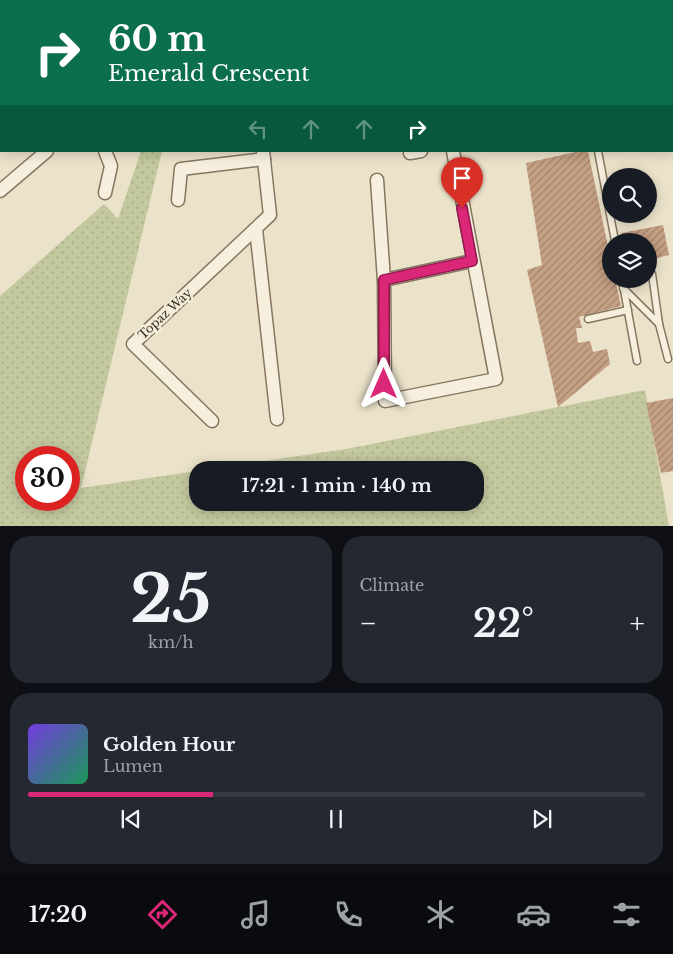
<!DOCTYPE html>
<meta charset="utf-8">
<style>
body{margin:0;font-family:"Libre Baskerville",serif;background:#242831;color:#f1f3f6;height:100vh;display:flex;flex-direction:column;font-size:19px;white-space:nowrap}
*{box-sizing:border-box;margin:0}
p{font-size:16px;color:#9ea1a6}
.icon{flex:none;width:28px;height:28px;fill:none;stroke:currentColor;stroke-width:2;stroke-linecap:round;stroke-linejoin:round}
.map{position:relative;height:526px;overflow:hidden}
.details{display:flex;flex-direction:column;gap:10px;padding:10px;background:#0d0f14;flex:1}
.details>*{flex:none}
.banner{position:absolute;left:0px;top:0px;width:674px;height:152px;box-shadow:0 2px 12px #0003;background:#0b6e4f;color:#fff;overflow:hidden}
.tools{position:absolute;left:602px;top:168px;display:grid;gap:10px}
.tools a{display:grid;place-items:center;width:55px;height:55px;border-radius:50%;background:#171b24;box-shadow:0 2px 12px #0003;font-size:25px}
.speed{position:absolute;left:15px;top:446px;display:flex;gap:10px;font-size:25px;font-weight:700;text-align:center}
.speed>*{display:grid;place-content:center;width:65px;height:65px;border-radius:50%;background:#171b24;box-shadow:0 2px 12px #0003;line-height:1}
.speed .limit{border:8px solid #d22;background:#fff;color:#111}
.pin{position:absolute;display:grid;place-items:center;width:42px;height:42px;color:#fff;margin:-51px -21px;border-radius:50% 50% 50% 0;rotate:-45deg;box-shadow:0 0 5px #0007}
.pin .icon{rotate:45deg}
.me{position:absolute;width:55px;margin:-28px;rotate:0deg;stroke-linejoin:round;filter:drop-shadow(0 0 4px #0008)}
.turn{display:flex;align-items:center;gap:18px;height:105px;padding:0 25px;font-size:22px}
.turn .icon{width:65px;height:65px;stroke-width:2.5}
.turn b{display:block;font-size:35px;line-height:42px}
.lanes{display:flex;align-items:center;height:48px;padding:0 25px;background:#0003;justify-content:center;gap:25px;direction:ltr}
.lanes .off{opacity:.35}
.big{font-size:38px;font-weight:600;line-height:1.1}
.details .card{flex:1;display:flex;flex-direction:column;justify-content:center;gap:8px;min-width:0;padding:0 18px;border-radius:20px;background:#242831}
.details .dial{align-items:center;gap:0}
.dial b{font-size:65px;line-height:1}
.song{display:flex;align-items:center;gap:15px}
.cover{width:60px;height:60px;border-radius:8px;background:linear-gradient(135deg,hsl(260 70% 55%),hsl(150 70% 35%))}
.played{height:5px;border-radius:2px;background:linear-gradient(90deg,#db2777 30%,#363941 30%)}
.keys{display:flex;justify-content:space-around;direction:ltr}
.heat{display:flex;justify-content:space-between;align-items:center;font-size:28px;direction:ltr}
.details .tiles{flex:1;display:grid;gap:10px;grid-template-columns:1fr 1fr}
.card:last-child{grid-column:span 2}
.trip{position:absolute;left:189px;top:461px;width:295px;height:50px;border-radius:20px;background:#171b24;box-shadow:0 2px 12px #0003;font-weight:600;line-height:50px;text-align:center}
.menu{display:flex;height:80px;justify-content:space-around;align-items:center;background:#090b0e;color:#9ea1a6}
.menu .icon{width:35px;height:35px}
.menu .selected{color:#db2777}
.menu b{font-size:22px;color:#f1f3f6}
.map>svg:first-child{display:block}
.grass{fill:url(#grass-dots);fill-rule:evenodd}
.building{fill:url(#building-hatch)}
.lines{fill:none;stroke-linecap:round;stroke-linejoin:round}
.service-casing{stroke:#867560;stroke-width:9}
.minor-casing{stroke:#867560;stroke-width:15}
.service{stroke:#f6efdd;stroke-width:6}
.minor{stroke:#f6efdd;stroke-width:12}
.route-casing{stroke:#8e194d;stroke-width:12}
.route{stroke:#db2777;stroke-width:9}
.labels{text-anchor:middle;stroke-width:5;stroke-linejoin:round;paint-order:stroke}
.street-label{font-size:12px;fill:#382d22;stroke:#f3ecd9}
</style>
<div class="map">
<svg width="673" height="527" viewBox="0 0 673 527">
<defs>
<pattern id="grass-dots" width="8" height="8" patternUnits="userSpaceOnUse" patternTransform="scale(1.25)"><rect width="8" height="8" fill="#c3c89f"/><path d="M2 2h.1M6 6h.1" fill="none" stroke="#a8ac89" stroke-width="1.8" stroke-linecap="round"/></pattern>
<pattern id="building-hatch" width="6" height="6" patternUnits="userSpaceOnUse" patternTransform="scale(1.25)"><rect width="6" height="6" fill="#c5a084"/><path d="M-1 1l2-2M0 6l6-6M5 7l2-2" fill="none" stroke="#a1836c"/></pattern>
</defs>
<rect width="100%" height="100%" fill="#ebe2ca"/>
<g class="grass">
<path d="M0 0 33 1H1V134Z"/>
<path d="M141 151H162L81 488 197 471 198 502H475V470H203L346 449 645 390 669 526H0V296L104 204 118 219ZM26 458H69V500H26Z"/>
</g>
<g class="building">
<path d="M580 151H588L611 261V279H615L621 306 579 317 582 328H576L578 343 590 341 593 352 607 349 610 364 558 407 527 270 542 265 526 163Z"/>
<path d="M663 225 669 255 649 260V241H623L621 233Z"/>
<path d="M673 398V471L661 473 646 403Z"/>
</g>
<g class="lines">
<g class="service-casing">
<g id="service">
<path d="M495 0V1"/>
<path d="M604 0V1"/>
<path d="M672 49H673"/>
<path d="M598 151 615 241"/>
<path d="M652 274 659 324"/>
<path d="M622 279 637 361"/>
<path d="M623 288 659 324 668 359"/>
<path d="M588 319 628 310"/>
</g>
</g>
<g class="minor-casing">
<g id="minor">
<path d="M235 0V1"/>
<path d="M363 0V1"/>
<path d="M439 0 440 1"/>
<path d="M555 0V1"/>
<path d="M143 1V0"/>
<path d="M308 1 315 0"/>
<path d="M647 1 654 0"/>
<path d="M672 101H673"/>
<path d="M105 151 111 166 105 193"/>
<path d="M410 153 421 151"/>
<path d="M377 180 384 280 385 401 496 379 453 151"/>
<path d="M0 191 47 151"/>
<path d="M178 200 181 169 264 159"/>
<path d="M256 229 277 419"/>
<path d="M384 280 472 261"/>
<path d="M212 421 133 344 270 215 263 151"/>
</g>
</g>
<use href="#service" class="service"/>
<use href="#minor" class="minor"/>
</g>
<g class="lines">
<g class="route-casing">
<path id="route" d="M384 384V280L472 261 462 208"/>
</g>
<use href="#route" class="route"/>
</g>
<g class="labels">
<g class="street-label">
<text transform="translate(165 314) rotate(-43)" y="4">Topaz Way</text>
</g>
</g>
</svg>
<div class="tools">
<a><svg class="icon" aria-label="search" viewBox="0 0 24 24"><circle cx="10" cy="10" r="6"/><path d="M15 15l6 6"/></svg></a>
<a><svg class="icon" aria-label="layers" viewBox="0 0 24 24"><path d="M12 4l9 5-9 5-9-5zM3 14l9 5 9-5"/></svg></a>
</div>
<div class="speed"><div class="limit">30</div></div>
<div class="pin" style="left:462px;top:208px;background:#d93025"><svg class="icon" aria-label="arrive" viewBox="0 0 24 24"><path d="M6 21V4h12l-3 4 3 4H6"/></svg></div>
<svg class="me" style="left:384px;top:384px" viewBox="-20 -20 40 40"><path d="M0-17L14 15 0 8-14 15z" fill="#db2777" stroke="#fff" stroke-width="4"/></svg>
<div class="trip">17:21 · 1 min · 140 m</div>
<div class="banner">
<div class="turn"><svg class="icon" aria-label="right" viewBox="0 0 24 24"><path d="M7 20v-9h11M14 6l5 5-5 5"/></svg><div><b>60 m</b>Emerald Crescent</div></div>
<div class="lanes"><svg class="icon off" aria-label="left" viewBox="0 0 24 24"><path d="M17 20v-9H6M10 6l-5 5 5 5"/></svg><svg class="icon off" aria-label="ahead" viewBox="0 0 24 24"><path d="M12 20V5M6 11l6-6 6 6"/></svg><svg class="icon off" aria-label="ahead" viewBox="0 0 24 24"><path d="M12 20V5M6 11l6-6 6 6"/></svg><svg class="icon" aria-label="right" viewBox="0 0 24 24"><path d="M7 20v-9h11M14 6l5 5-5 5"/></svg></div>
</div>
</div>
<section class="details">
<div class="tiles">
<div class="card dial"><b>25</b><p>km/h</p></div>
<div class="card"><p>Climate</p>
<div class="heat"><a>−</a><b class="big">22°</b><a>+</a></div>
</div>
<div class="card">
<div class="song"><i class="cover"></i><div><b>Golden Hour</b><p>Lumen</p></div></div>
<div class="played"></div>
<div class="keys"><svg class="icon" aria-label="previous" viewBox="0 0 24 24"><path d="M18 5L8 12l10 7zM5 5v14"/></svg><svg class="icon" aria-label="pause" viewBox="0 0 24 24"><path d="M8 5v14M16 5v14"/></svg><svg class="icon" aria-label="next" viewBox="0 0 24 24"><path d="M6 5l10 7-10 7zM19 5v14"/></svg></div>
</div>
</div>
</section>
<nav class="menu">
<b>17:20</b>
<svg class="icon selected" aria-label="directions" viewBox="0 0 24 24"><path d="M12 3l9 9-9 9-9-9zM9 14v-3h6M13 9l2 2-2 2"/></svg>
<svg class="icon" aria-label="music" viewBox="0 0 24 24"><path d="M9 18V5l10-2v13"/><circle cx="6" cy="18" r="3"/><circle cx="16" cy="16" r="3"/></svg>
<svg class="icon" aria-label="phone" viewBox="0 0 24 24"><path d="M5 4h4l2 5-3 2q2 4 5 5l2-3 5 2v4C11 20 4 13 5 4z"/></svg>
<svg class="icon" aria-label="climate" viewBox="0 0 24 24"><path d="M12 3v18M4 7l16 10M4 17L20 7"/></svg>
<svg class="icon" aria-label="car" viewBox="0 0 24 24"><path d="M5 17H2v-5l4-1 3-4h7l3 4 3 1v5h-3M9 17h6M6 11h13"/><circle cx="7" cy="17" r="2"/><circle cx="17" cy="17" r="2"/></svg>
<svg class="icon" aria-label="filters" viewBox="0 0 24 24"><path d="M4 7h16M4 17h16"/><circle cx="9" cy="7" r="2"/><circle cx="15" cy="17" r="2"/></svg>
</nav>
